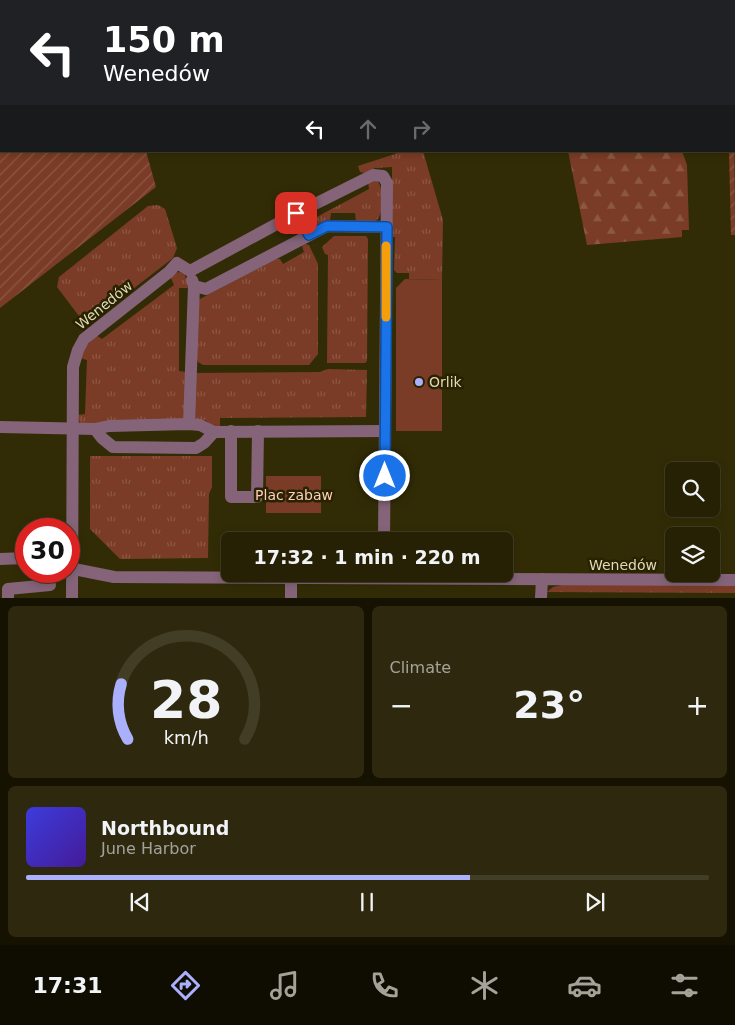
<!DOCTYPE html>
<meta charset="utf-8">
<style>
body{margin:0;font-family:"DejaVu Sans",sans-serif;background:#2e290e;color:#f1f3f6;height:100vh;display:flex;flex-direction:column;font-size:19px;white-space:nowrap}
*{box-sizing:border-box;margin:0}
p{font-size:16px;color:#a4a39a}
.icon{flex:none;width:28px;height:28px;fill:none;stroke:currentColor;stroke-width:2;stroke-linecap:round;stroke-linejoin:round}
.map{position:relative;height:598px;overflow:hidden}
.drawer{display:flex;flex-direction:column;gap:8px;padding:8px;background:#151202;flex:1}
.drawer>*{flex:none}
.banner{position:absolute;left:0px;top:0px;width:735px;height:152px;box-shadow:0 2px 8px #0003,0 0 0 1px #423e26;background:#202124;color:#fff;overflow:hidden}
.controls{position:absolute;left:665px;top:462px;display:grid;gap:10px}
.controls a{display:grid;place-items:center;width:55px;height:55px;border-radius:8px;background:#262104;box-shadow:0 2px 8px #0003,0 0 0 1px #423e26;font-size:25px}
.speed{position:absolute;left:15px;top:518px;display:flex;gap:10px;font-size:25px;font-weight:700;text-align:center}
.speed>*{display:grid;place-content:center;width:65px;height:65px;border-radius:50%;background:#262104;box-shadow:0 2px 8px #0003,0 0 0 1px #423e26;line-height:1}
.speed .limit{border:8px solid #d22;background:#fff;color:#111}
.pin{position:absolute;display:grid;place-items:center;width:42px;height:42px;color:#fff;margin:-21px;border-radius:10px;box-shadow:0 2px 8px #0006}
.me{position:absolute;width:55px;margin:-28px;rotate:0deg;stroke-linejoin:round;filter:drop-shadow(0 0 4px #0008)}
.turn{display:flex;align-items:center;gap:18px;height:105px;padding:0 20px;font-size:22px}
.turn .icon{width:65px;height:65px;stroke-width:2.5}
.turn b{display:block;font-size:35px;line-height:42px}
.lanes{display:flex;align-items:center;height:48px;padding:0 20px;background:#0003;justify-content:center;gap:25px;direction:ltr}
.lanes .off{opacity:.35}
.big{font-size:38px;font-weight:700;line-height:1.1}
.drawer .tile{flex:1;display:flex;flex-direction:column;justify-content:center;gap:8px;min-width:0;padding:0 18px;border-radius:8px;background:#2e290e}
.drawer .dial{align-items:center;gap:0}
.dial svg{height:130px;overflow:visible;fill:none;stroke:#423e26;stroke-width:7;stroke-linecap:round;text-anchor:middle}
.dial text{fill:#f1f3f6;stroke:none}
.song{display:flex;align-items:center;gap:15px}
.cover{width:60px;height:60px;border-radius:8px;background:linear-gradient(135deg,hsl(240 70% 55%),hsl(260 70% 35%))}
.played{height:5px;border-radius:2px;background:linear-gradient(90deg,#aab0fb 65%,#423e26 65%)}
.keys{display:flex;justify-content:space-around;direction:ltr}
.heat{display:flex;justify-content:space-between;align-items:center;font-size:28px;direction:ltr}
.drawer .tiles{flex:1;display:grid;gap:8px;grid-template-columns:1fr 1fr}
.tile:last-child{grid-column:span 2}
.trip{position:absolute;left:221px;top:532px;width:292px;height:50px;border-radius:8px;background:#262104;box-shadow:0 2px 8px #0003,0 0 0 1px #423e26;font-weight:700;line-height:50px;text-align:center}
.tabs{display:flex;height:80px;justify-content:space-around;align-items:center;background:#0f0d02;color:#a4a39a}
.tabs .icon{width:35px;height:35px}
.tabs .on{color:#aab0fb}
.tabs b{font-size:22px;color:#f1f3f6}
.map>svg:first-child{display:block}
.grass{fill:url(#grass-tufts)}
.forest{fill:url(#forest-firs)}
.park{fill:#7a3c26}
.garden{fill:url(#garden-furrows)}
.lines{fill:none;stroke-linecap:round;stroke-linejoin:round}
.minor{stroke:#856479;stroke-width:12}
.route-casing{stroke:#114b97;stroke-width:12}
.route{stroke:#1a73e8;stroke-width:9}
.slow{stroke:#f59e0b;stroke-width:9}
.poi-dot{fill:#aab0fb;stroke:#282200;stroke-width:2}
.labels{text-anchor:middle;stroke-width:5;stroke-linejoin:round;paint-order:stroke}
.street-label{font-size:14px;fill:#dfdab8;stroke:#282200}
.poi-label{font-size:14px;fill:#dfdab8;stroke:#282200;text-anchor:start}
.park-label{font-size:14px;fill:#fecfbf;stroke:#282200}
</style>
<div class="map">
<svg width="735" height="598" viewBox="0 0 735 598">
<defs>
<pattern id="grass-tufts" width="24" height="20" patternUnits="userSpaceOnUse" patternTransform="scale(1.25)"><rect width="24" height="20" fill="#7a3c26"/><path d="M3 7l-1-3M5 7V3M7 7l1-3M15 17l-1-3M17 17v-4M19 17l1-3" fill="none" stroke="#8c5843"/></pattern>
<pattern id="forest-firs" width="22" height="20" patternUnits="userSpaceOnUse" patternTransform="scale(1.25)"><rect width="22" height="20" fill="#7a3c26"/><path d="M5 1l3.5 6h-7zM16 11l3.5 6h-7z" fill="#8c5843"/></pattern>
<pattern id="garden-furrows" width="10" height="10" patternUnits="userSpaceOnUse" patternTransform="scale(1.25)"><rect width="10" height="10" fill="#7a3c26"/><path d="M-1 1l2-2M0 10L10 0M9 11l2-2" fill="none" stroke="#8c5843"/></pattern>
</defs>
<rect width="100%" height="100%" fill="#322c06"/>
<g class="grass">
<path d="M404 151H423L443 220 442 280 409 279V273H397L394 270 395 237H392V167L375 168 365 173 360 172 358 166Z"/>
<path d="M376 179C384 186 385 214 376 221H356L355 213H331L330 220 312 227 308 225 305 215 309 213 313 219 369 189 368 182Z"/>
<path d="M158 205 165 209 177 248 173 258 89 323 85 324 57 287 59 277 148 206Z"/>
<path d="M334 236H366L368 239 367 361 365 363H327L328 255 325 254 322 247Z"/>
<path d="M305 244 309 245 318 264V354L309 365H203L198 362 196 357 198 300 276 259H280L283 264 304 252 302 246Z"/>
<path d="M180 272 185 275 188 288H179V371L186 372V420L80 424 78 415 85 414 87 360 80 358 81 352 96 335 102 339 174 285 170 276 174 273Z"/>
<path d="M328 369 367 370 366 417 220 418V428L213 427 205 420H191L192 373 320 372Z"/>
<path d="M90 456H212V487L209 494 208 558 120 559 90 529Z"/>
<path d="M561 585H735V593L547 592 553 587Z"/>
</g>
<path class="forest" d="M568 151H682L687 165 689 230H682V237L587 245Z"/>
<g class="park">
<path d="M405 279 442 280V431H396V288Z"/>
<rect x="266" y="476" width="55" height="37"/>
</g>
<g class="garden">
<path d="M0 0 101 1H1V151H146L156 187 0 308Z"/>
<path d="M734 91 735 235H731L729 151H734Z"/>
</g>
<g class="lines">
<g class="minor">
<path d="M297 213 309 235"/>
<path d="M194 286 206 289 327 226 387 227"/>
<path d="M189 424 194 286 192 280"/>
<path d="M0 427 95 429 109 426 189 424 200 425 214 432 385 431"/>
<path d="M95 429 102 438 113 447 196 448 204 443 214 432"/>
<path d="M231 431V497H257L258 431"/>
<path d="M0 559 26 558"/>
<path d="M69 568 114 577 735 580"/>
<path d="M291 578V598"/>
<path d="M8 598V589L50 585"/>
<path d="M72 598 73 367 78 350 84 339 169 272 177 263 190 271 297 213 373 175 383 176 387 183 384 541"/>
<path d="M541 598 542 579"/>
</g>
</g>
<g class="lines">
<g class="route-casing">
<path id="route" d="M296 213 309 235 327 226 387 227 385 476"/>
</g>
<use href="#route" class="route"/>
<path class="slow" d="M386 317V246"/>
</g>
<circle class="poi-dot" cx="419" cy="382" r="5"/>
<g class="labels">
<g class="street-label">
<text transform="translate(104 305) rotate(-39)" y="5">Wenedów</text>
<text x="623" y="570">Wenedów</text>
</g>
<g class="poi-label">
<text x="429" y="387">Orlik</text>
</g>
<g class="park-label">
<text x="294" y="500">Plac zabaw</text>
</g>
</g>
</svg>
<div class="controls">
<a><svg class="icon" aria-label="search" viewBox="0 0 24 24"><circle cx="10" cy="10" r="6"/><path d="M15 15l6 6"/></svg></a>
<a><svg class="icon" aria-label="layers" viewBox="0 0 24 24"><path d="M12 4l9 5-9 5-9-5zM3 14l9 5 9-5"/></svg></a>
</div>
<div class="speed"><div class="limit">30</div></div>
<div class="pin" style="left:296px;top:213px;background:#d93025"><svg class="icon" aria-label="arrive" viewBox="0 0 24 24"><path d="M6 21V4h12l-3 4 3 4H6"/></svg></div>
<svg class="me" style="left:385px;top:476px" viewBox="-20 -20 40 40"><circle r="17" fill="#1a73e8" stroke="#fff" stroke-width="3"/><path d="M0-11L8 9 0 5-8 9z" fill="#fff"/></svg>
<div class="trip">17:32 · 1 min · 220 m</div>
<div class="banner">
<div class="turn"><svg class="icon" aria-label="left" viewBox="0 0 24 24"><path d="M17 20v-9H6M10 6l-5 5 5 5"/></svg><div><b>150 m</b>Wenedów</div></div>
<div class="lanes"><svg class="icon" aria-label="left" viewBox="0 0 24 24"><path d="M17 20v-9H6M10 6l-5 5 5 5"/></svg><svg class="icon off" aria-label="ahead" viewBox="0 0 24 24"><path d="M12 20V5M6 11l6-6 6 6"/></svg><svg class="icon off" aria-label="right" viewBox="0 0 24 24"><path d="M7 20v-9h11M14 6l5 5-5 5"/></svg></div>
</div>
</div>
<section class="drawer">
<div class="tiles">
<div class="tile dial"><svg viewBox="0 0 100 80">
<path d="M14 69A42 42 0 1 1 86 69"/>
<path d="M14 69A42 42 0 0 1 10 35" stroke="#aab0fb"/>
<text x="50" y="56" font-size="32" font-weight="700">28</text>
<text x="50" y="72" font-size="11">km/h</text>
</svg></div>
<div class="tile"><p>Climate</p>
<div class="heat"><a>−</a><b class="big">23°</b><a>+</a></div>
</div>
<div class="tile">
<div class="song"><i class="cover"></i><div><b>Northbound</b><p>June Harbor</p></div></div>
<div class="played"></div>
<div class="keys"><svg class="icon" aria-label="previous" viewBox="0 0 24 24"><path d="M18 5L8 12l10 7zM5 5v14"/></svg><svg class="icon" aria-label="pause" viewBox="0 0 24 24"><path d="M8 5v14M16 5v14"/></svg><svg class="icon" aria-label="next" viewBox="0 0 24 24"><path d="M6 5l10 7-10 7zM19 5v14"/></svg></div>
</div>
</div>
</section>
<nav class="tabs">
<b>17:31</b>
<svg class="icon on" aria-label="directions" viewBox="0 0 24 24"><path d="M12 3l9 9-9 9-9-9zM9 14v-3h6M13 9l2 2-2 2"/></svg>
<svg class="icon" aria-label="music" viewBox="0 0 24 24"><path d="M9 18V5l10-2v13"/><circle cx="6" cy="18" r="3"/><circle cx="16" cy="16" r="3"/></svg>
<svg class="icon" aria-label="phone" viewBox="0 0 24 24"><path d="M5 4h4l2 5-3 2q2 4 5 5l2-3 5 2v4C11 20 4 13 5 4z"/></svg>
<svg class="icon" aria-label="climate" viewBox="0 0 24 24"><path d="M12 3v18M4 7l16 10M4 17L20 7"/></svg>
<svg class="icon" aria-label="car" viewBox="0 0 24 24"><path d="M5 17H2v-5l4-1 3-4h7l3 4 3 1v5h-3M9 17h6M6 11h13"/><circle cx="7" cy="17" r="2"/><circle cx="17" cy="17" r="2"/></svg>
<svg class="icon" aria-label="filters" viewBox="0 0 24 24"><path d="M4 7h16M4 17h16"/><circle cx="9" cy="7" r="2"/><circle cx="15" cy="17" r="2"/></svg>
</nav>
